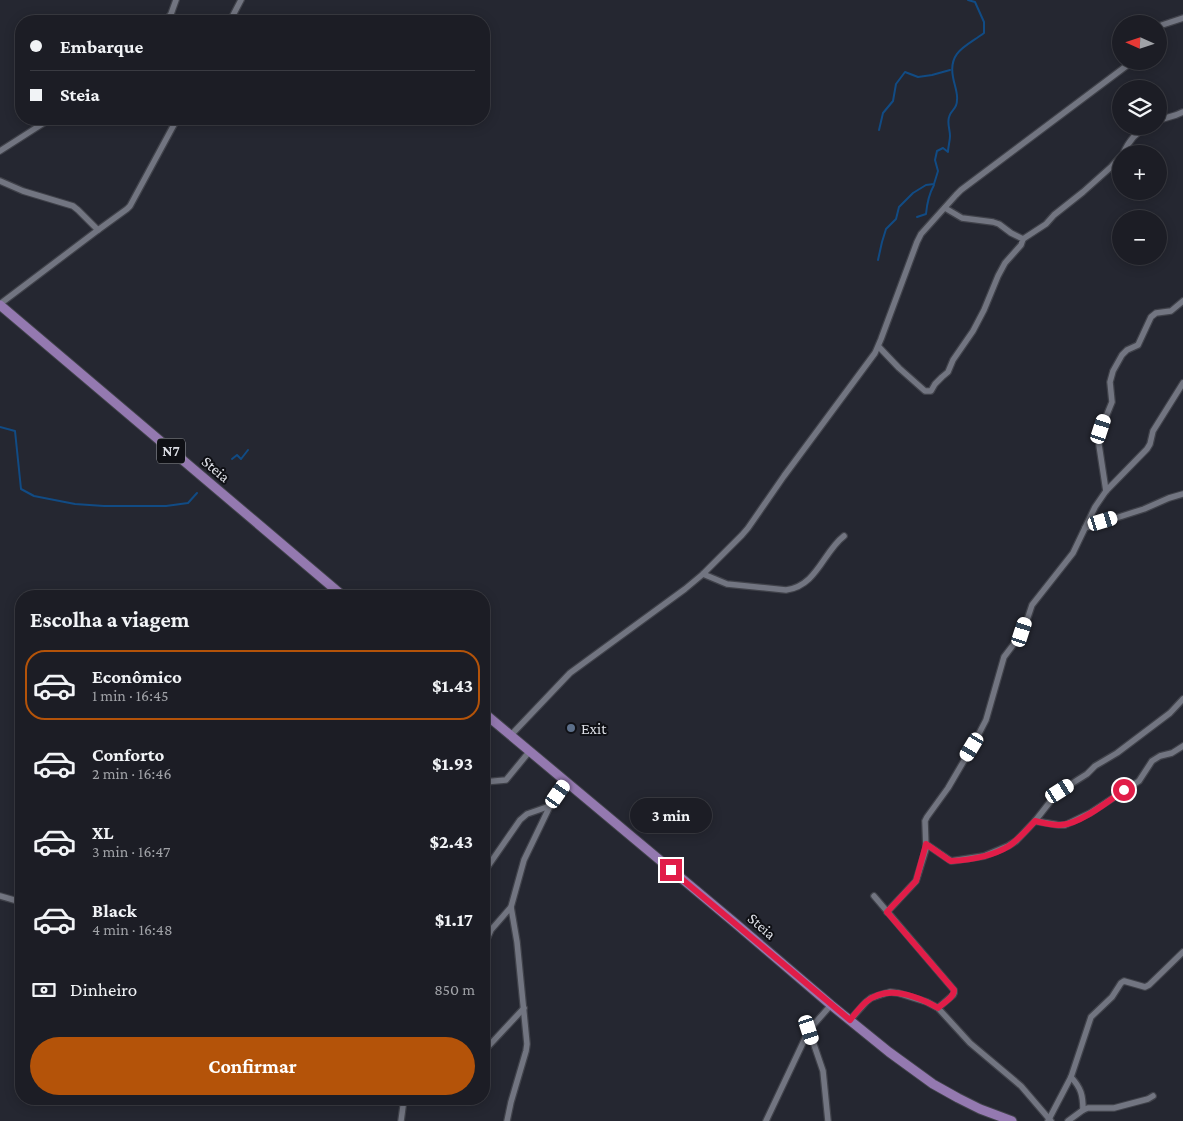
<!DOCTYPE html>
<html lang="pt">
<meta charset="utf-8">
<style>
:root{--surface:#1c1d25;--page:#25262d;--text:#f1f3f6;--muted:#a0a2a7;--line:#3a3b42;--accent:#b45309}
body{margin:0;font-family:"Crimson Pro",serif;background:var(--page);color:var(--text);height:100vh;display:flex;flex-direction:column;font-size:19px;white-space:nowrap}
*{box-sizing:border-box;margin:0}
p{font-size:16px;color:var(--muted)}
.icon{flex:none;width:28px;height:28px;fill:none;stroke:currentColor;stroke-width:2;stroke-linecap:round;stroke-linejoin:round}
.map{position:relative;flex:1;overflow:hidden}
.sheet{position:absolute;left:15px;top:590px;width:475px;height:515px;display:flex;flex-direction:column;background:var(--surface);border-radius:20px;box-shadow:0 2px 12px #0003,0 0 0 1px var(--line)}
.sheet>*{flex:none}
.top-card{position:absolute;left:15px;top:15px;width:475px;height:110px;border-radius:20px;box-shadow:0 2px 12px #0003,0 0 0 1px var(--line);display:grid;align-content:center;height:110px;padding:0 15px;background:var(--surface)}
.needle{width:32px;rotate:273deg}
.controls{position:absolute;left:1112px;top:15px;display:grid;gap:10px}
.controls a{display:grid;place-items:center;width:55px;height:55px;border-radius:50%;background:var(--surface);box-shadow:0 2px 12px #0003,0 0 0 1px var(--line);font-size:25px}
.end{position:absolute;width:22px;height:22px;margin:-11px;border:6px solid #e11d48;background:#fff;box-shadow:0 0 0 2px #fff}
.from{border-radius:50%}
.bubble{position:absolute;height:35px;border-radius:18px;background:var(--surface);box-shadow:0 2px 12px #0003,0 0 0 1px var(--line);font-size:16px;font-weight:700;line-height:35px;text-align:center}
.car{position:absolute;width:15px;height:30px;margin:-15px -8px;border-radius:6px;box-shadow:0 0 4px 1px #0007;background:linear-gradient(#fff 24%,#345 0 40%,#fff 0 76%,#345 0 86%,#fff 0)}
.top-card b{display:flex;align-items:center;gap:18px;height:48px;font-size:19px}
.top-card b+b{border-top:1px solid var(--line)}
.top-card i{width:12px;height:12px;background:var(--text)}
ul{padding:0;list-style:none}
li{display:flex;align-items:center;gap:15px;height:70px;margin:0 10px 8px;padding:0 5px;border:2px solid transparent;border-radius:20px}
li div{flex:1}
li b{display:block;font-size:19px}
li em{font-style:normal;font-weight:700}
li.current{border-color:var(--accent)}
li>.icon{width:45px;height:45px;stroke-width:1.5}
h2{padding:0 15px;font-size:22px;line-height:60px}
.pay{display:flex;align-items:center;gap:12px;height:55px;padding:0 15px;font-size:19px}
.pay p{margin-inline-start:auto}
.action{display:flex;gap:10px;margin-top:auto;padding:10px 15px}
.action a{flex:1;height:58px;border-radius:30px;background:var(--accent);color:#fff;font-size:20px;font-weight:700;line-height:58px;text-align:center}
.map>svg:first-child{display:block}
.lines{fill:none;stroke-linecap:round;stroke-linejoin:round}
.stream{stroke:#114b84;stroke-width:2}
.minor-casing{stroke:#40424a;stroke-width:8}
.primary-casing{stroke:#40424a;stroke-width:11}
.minor{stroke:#727581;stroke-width:5.5}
.primary{stroke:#9479b0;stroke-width:9}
.route{stroke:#e11d48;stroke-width:6}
.service-dot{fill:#5c6f8a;stroke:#0f1015;stroke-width:2}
.labels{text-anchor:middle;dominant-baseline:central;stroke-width:4;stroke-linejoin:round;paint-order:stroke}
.shield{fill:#0f1015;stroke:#9fa1a7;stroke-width:1}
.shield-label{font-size:15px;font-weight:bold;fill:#dddfe6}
.street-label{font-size:16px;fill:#dddfe6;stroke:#0f1015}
.poi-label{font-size:16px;fill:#dddfe6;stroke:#0f1015;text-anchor:start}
</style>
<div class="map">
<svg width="1183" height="1121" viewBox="0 0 1183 1121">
<rect width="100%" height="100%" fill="#252731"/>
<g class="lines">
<!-- stream -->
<g class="stream">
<polyline points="879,130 883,113 893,101 896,84 905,72 918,77 932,75 950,70"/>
<path d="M917 217 926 214C927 203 929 194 934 185"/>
<path d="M878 260 882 242 886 229 896 219 899 207 913 193 926 185 934 184 938 171 935 160 937 151 943 148 948 152C948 147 950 141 950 136 950 129 947 124 949 117 951 109 957 110 957 100 958 93 954 84 953 77 948 51 967 46 984 33V22L975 2 968 0"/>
<polyline points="0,427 15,431 21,489 34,496 75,504 104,506 166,506 188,503 197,493"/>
<polyline points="232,459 237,455 241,459 248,450"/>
</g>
<!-- minor casing -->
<g class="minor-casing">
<g id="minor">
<polyline points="165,21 171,14 176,0"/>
<polyline points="230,21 241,0"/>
<polyline points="1159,26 1183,18"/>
<polyline points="1159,120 1176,115 1183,112"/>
<polyline points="0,151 50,119"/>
<path d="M1123 154C1128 142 1136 132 1148 126"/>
<polyline points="0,181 23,191 73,206 78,210 98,230"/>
<polyline points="1023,239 1046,224 1054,215 1083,192 1111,167 1121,156"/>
<polyline points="0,304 98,230 127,209 130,206 177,119"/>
<polyline points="879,347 899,368 925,391 931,391 935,384 942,377 948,372 953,360 973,331 984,310 998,276 1005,263 1021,245 1023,239 1011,233 999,224 993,222 962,218 945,208"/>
<polyline points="1106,491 1099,445 1101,429 1112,402 1110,382 1113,371 1122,355 1127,350 1138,345 1151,317 1156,313 1171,311 1183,301"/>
<polyline points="1085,528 1144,509 1169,498 1183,494"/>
<path d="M703 574 727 584 786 590C817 586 823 552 844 536"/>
<polyline points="511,735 570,673 685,589 703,574 742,535 748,528 784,476 875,353 881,339 917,242 921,234 956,195 961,190 1133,61"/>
<polyline points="484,782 506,780 529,752"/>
<polyline points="1035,821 1059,825 1065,825 1090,813 1139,781 1152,761 1160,756 1172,753 1183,746"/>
<polyline points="926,844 951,861 984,856 1008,846 1016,841 1035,821 1053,798 1060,791 1087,774 1095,766 1117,753 1170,713 1183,699"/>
<polyline points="484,872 520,820 527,814 550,806"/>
<polyline points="0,896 21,902"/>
<polyline points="874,896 954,990 954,993 953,995 938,1008"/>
<polyline points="887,912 916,881 926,849 925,821 927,817 948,788 972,747 986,720 1004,657 1023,632 1032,605 1073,553 1095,507 1106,491 1147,449 1150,444 1153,431 1183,383"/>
<polyline points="484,945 491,930 511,907"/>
<polyline points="850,1020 866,1002 871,998 883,994 890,992 898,993 927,1002 938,1008 970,1043 1021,1086 1051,1121"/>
<polyline points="809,1030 823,1071 828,1121"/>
<polyline points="484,1051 524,1008"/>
<path d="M1071 1077C1081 1088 1083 1095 1083 1110"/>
<polyline points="401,1121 404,1099"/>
<polyline points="507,1121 511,1102 526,1051 527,1044 517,942 511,907 524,860 550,806 566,782"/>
<polyline points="766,1121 809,1030 831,1005"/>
<polyline points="1048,1121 1071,1077 1091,1017 1112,997 1121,983 1124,981 1145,987 1149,985 1183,952"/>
<polyline points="1068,1121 1083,1110 1088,1108 1114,1108 1148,1099 1153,1096"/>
</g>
</g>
<!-- primary casing -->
<g class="primary-casing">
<g id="primary">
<polyline points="0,305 343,596"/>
<polyline points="484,713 735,923 831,1005 889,1052 933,1084 958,1098 980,1109 1012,1121"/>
</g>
</g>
<!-- minor -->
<use href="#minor" class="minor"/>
<!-- primary -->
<use href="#primary" class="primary"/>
</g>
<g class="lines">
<!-- route -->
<path class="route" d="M671 870 850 1020C855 1014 860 1007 866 1002 887 984 917 996 938 1008 943 1003 954 998 954 990L887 912 916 881 926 844 949 860 951 861C970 860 993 856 1009 846 1019 839 1027 830 1035 821 1043 823 1051 825 1059 825 1077 826 1109 801 1124 790"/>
</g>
<!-- markers -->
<circle class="service-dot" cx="571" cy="728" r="5"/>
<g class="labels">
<!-- shield labels -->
<rect class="shield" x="157" y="438.5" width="28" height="25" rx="4"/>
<g class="shield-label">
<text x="171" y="451">N7</text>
</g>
<!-- street labels -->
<g class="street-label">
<text transform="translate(216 469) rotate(40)">Steia</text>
<text transform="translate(762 926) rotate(41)">Steia</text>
</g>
<!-- poi labels -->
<g class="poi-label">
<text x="581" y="728">Exit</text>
</g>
</g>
</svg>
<div class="controls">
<a><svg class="needle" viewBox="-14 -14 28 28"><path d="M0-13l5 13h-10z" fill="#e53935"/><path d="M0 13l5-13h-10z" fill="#a0a2a7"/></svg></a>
<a><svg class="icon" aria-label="layers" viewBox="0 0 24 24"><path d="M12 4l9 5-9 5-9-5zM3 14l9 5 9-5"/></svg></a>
<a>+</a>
<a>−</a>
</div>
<i class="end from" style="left:1124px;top:790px"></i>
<i class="end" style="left:671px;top:870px"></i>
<div class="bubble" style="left:630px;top:798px;width:82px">3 min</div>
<i class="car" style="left:1101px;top:429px;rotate:18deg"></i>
<i class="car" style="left:1103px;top:521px;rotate:73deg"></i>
<i class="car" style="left:1022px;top:632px;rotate:18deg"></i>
<i class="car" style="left:972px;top:747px;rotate:211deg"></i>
<i class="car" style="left:1060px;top:791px;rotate:58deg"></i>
<i class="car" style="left:558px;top:794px;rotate:35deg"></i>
<i class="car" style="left:809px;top:1030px;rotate:162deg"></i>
<div class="top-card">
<b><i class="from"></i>Embarque</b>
<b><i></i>Steia</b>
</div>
<section class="sheet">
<h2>Escolha a viagem</h2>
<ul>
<li class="current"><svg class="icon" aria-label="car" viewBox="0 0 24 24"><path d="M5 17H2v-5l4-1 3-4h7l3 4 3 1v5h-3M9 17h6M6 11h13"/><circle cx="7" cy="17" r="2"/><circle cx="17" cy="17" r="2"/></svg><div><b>Econômico</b><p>1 min · 16:45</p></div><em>$1.43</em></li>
<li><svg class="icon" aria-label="car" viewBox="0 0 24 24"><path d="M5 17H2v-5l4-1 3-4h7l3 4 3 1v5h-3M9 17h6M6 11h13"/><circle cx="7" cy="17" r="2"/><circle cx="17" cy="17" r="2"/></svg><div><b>Conforto</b><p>2 min · 16:46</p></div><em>$1.93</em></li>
<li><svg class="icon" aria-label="car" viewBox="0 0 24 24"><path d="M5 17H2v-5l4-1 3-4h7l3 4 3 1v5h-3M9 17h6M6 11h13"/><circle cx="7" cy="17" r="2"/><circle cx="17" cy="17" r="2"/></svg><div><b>XL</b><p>3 min · 16:47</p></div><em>$2.43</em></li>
<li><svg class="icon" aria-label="car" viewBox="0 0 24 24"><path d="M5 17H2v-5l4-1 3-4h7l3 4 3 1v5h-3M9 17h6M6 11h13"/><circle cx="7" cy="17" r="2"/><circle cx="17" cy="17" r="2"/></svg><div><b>Black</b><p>4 min · 16:48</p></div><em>$1.17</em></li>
</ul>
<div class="pay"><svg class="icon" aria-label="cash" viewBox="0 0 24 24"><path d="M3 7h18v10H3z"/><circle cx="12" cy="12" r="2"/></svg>Dinheiro<p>850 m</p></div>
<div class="action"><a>Confirmar</a></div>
</section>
</div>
